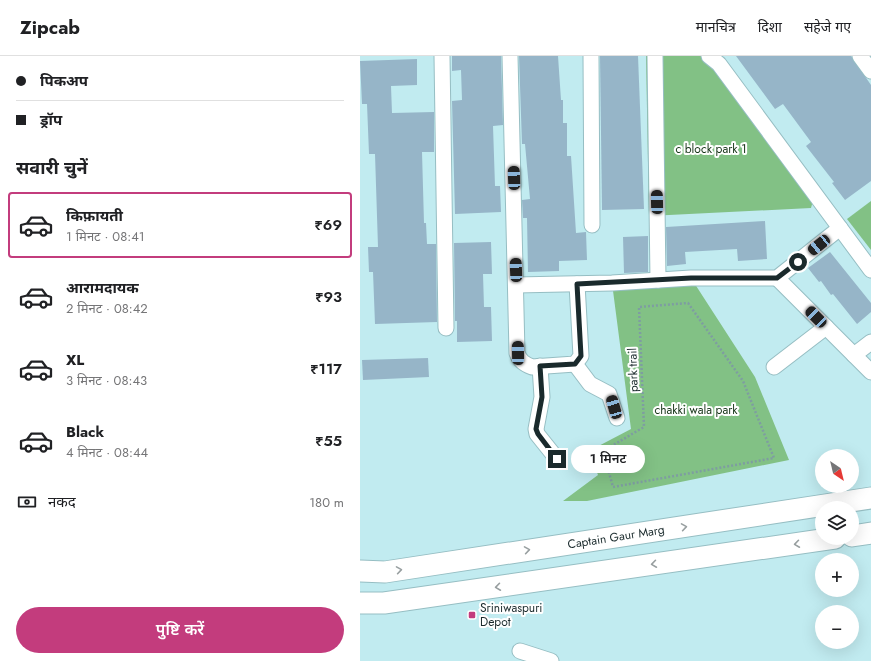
<!DOCTYPE html>
<html lang="hi">
<meta charset="utf-8">
<style>
:root{--surface:#fff;--page:#f6f6f6;--text:#202124;--muted:#757577;--line:#e0e0e0;--accent:#c33c7d}
body{margin:0;font-family:Jost,"Noto Sans Devanagari",sans-serif;background:var(--page);color:var(--text);height:100vh;display:flex;flex-direction:column;font-size:15px;white-space:nowrap}
*{box-sizing:border-box;margin:0}
p{font-size:13px;color:var(--muted)}
.icon{flex:none;width:22px;height:22px;fill:none;stroke:currentColor;stroke-width:2;stroke-linecap:round;stroke-linejoin:round}
.map{position:relative;flex:1;overflow:hidden}
.sheet{display:flex;flex-direction:column;background:var(--surface);width:360px}
.sheet>*{flex:none}
.guide{display:grid;align-content:center;height:88px;padding:0 16px;background:var(--surface)}
.needle{width:26px;rotate:145deg}
.fabs{position:absolute;left:455px;top:393px;display:grid;gap:8px}
.fabs a{display:grid;place-items:center;width:44px;height:44px;border-radius:50%;background:var(--surface);box-shadow:0 4px 16px #0002;font-size:20px}
.end{position:absolute;width:18px;height:18px;margin:-9px;border:5px solid #1a2a2c;background:#fff;box-shadow:0 0 0 2px #fff}
.from{border-radius:50%}
.bubble{position:absolute;height:28px;border-radius:14px;background:var(--surface);box-shadow:0 4px 16px #0002;font-size:13px;font-weight:600;line-height:28px;text-align:center}
.car{position:absolute;width:12px;height:24px;margin:-12px -6px;border-radius:5px;box-shadow:0 0 3px 1px #0007;background:linear-gradient(#222 24%,#8ab4d8 0 40%,#222 0 76%,#8ab4d8 0 86%,#222 0)}
.guide b{display:flex;align-items:center;gap:14px;height:38px;font-size:15px}
.guide b+b{border-top:1px solid var(--line)}
.guide i{width:10px;height:10px;background:var(--text)}
ul{padding:0;list-style:none}
li{display:flex;align-items:center;gap:12px;height:66px;margin:0 8px 6px;padding:0 8px;border:2px solid transparent;border-radius:4px}
li div{flex:1}
li b{display:block;font-size:15px}
li em{font-style:normal;font-weight:600}
li.on{border-color:var(--accent)}
li>.icon{width:36px;height:36px;stroke-width:1.5}
h2{padding:0 16px;font-size:18px;line-height:48px}
.pay{display:flex;align-items:center;gap:10px;height:44px;padding:0 16px;font-size:15px}
.pay p{margin-inline-start:auto}
.cta{display:flex;gap:8px;margin-top:auto;padding:8px 16px}
.cta a{flex:1;height:46px;border-radius:24px;background:var(--accent);color:#fff;font-size:16px;font-weight:600;line-height:46px;text-align:center}
header{display:flex;align-items:center;gap:24px;box-sizing:border-box;height:56px;padding:0 20px;background:var(--surface);border-bottom:1px solid var(--line)}
header strong{font-size:19px}
nav{display:flex;gap:22px;margin-inline-start:auto;font-size:14px}
main{display:flex;flex:1;min-height:0}
.map>svg:first-child{display:block}
.green{fill:#82c185}
.building{fill:#96b5c8}
.lines{fill:none;stroke-linecap:round;stroke-linejoin:round}
.street-casing{stroke:#96bec3;stroke-width:17}
.secondary-casing{stroke:#96bec3;stroke-width:23}
.path{stroke:#7e9da1;stroke-width:2.5;stroke-dasharray:2 2;stroke-linecap:butt}
.street{stroke:#fff;stroke-width:15}
.secondary{stroke:#fff;stroke-width:21}
.oneway{stroke:#989fa0}
.route{stroke:#1a2a2c;stroke-width:5}
.poi-dot{fill:#c33c7d;stroke:#fff;stroke-width:1.5}
.labels{text-anchor:middle;dominant-baseline:central;stroke-width:4;stroke-linejoin:round;paint-order:stroke}
.park-label{font-size:12px;fill:#143316;stroke:#fff}
.street-label{font-size:12px;fill:#1a2a2c;stroke:#fff}
.poi-label{font-size:12px;fill:#1a2a2c;stroke:#fff;text-anchor:start}
</style>
<header>
<strong>Zipcab</strong>
<nav><a>मानचित्र</a><a>दिशा</a><a>सहेजे गए</a></nav>
</header>
<main>
<section class="sheet">
<div class="guide">
<b><i class="from"></i>पिकअप</b>
<b><i></i>ड्रॉप</b>
</div>
<h2>सवारी चुनें</h2>
<ul>
<li class="on"><svg class="icon" aria-label="car" viewBox="0 0 24 24"><path d="M5 17H2v-5l4-1 3-4h7l3 4 3 1v5h-3M9 17h6M6 11h13"/><circle cx="7" cy="17" r="2"/><circle cx="17" cy="17" r="2"/></svg><div><b>किफ़ायती</b><p>1 मिनट · 08:41</p></div><em>₹69</em></li>
<li><svg class="icon" aria-label="car" viewBox="0 0 24 24"><path d="M5 17H2v-5l4-1 3-4h7l3 4 3 1v5h-3M9 17h6M6 11h13"/><circle cx="7" cy="17" r="2"/><circle cx="17" cy="17" r="2"/></svg><div><b>आरामदायक</b><p>2 मिनट · 08:42</p></div><em>₹93</em></li>
<li><svg class="icon" aria-label="car" viewBox="0 0 24 24"><path d="M5 17H2v-5l4-1 3-4h7l3 4 3 1v5h-3M9 17h6M6 11h13"/><circle cx="7" cy="17" r="2"/><circle cx="17" cy="17" r="2"/></svg><div><b>XL</b><p>3 मिनट · 08:43</p></div><em>₹117</em></li>
<li><svg class="icon" aria-label="car" viewBox="0 0 24 24"><path d="M5 17H2v-5l4-1 3-4h7l3 4 3 1v5h-3M9 17h6M6 11h13"/><circle cx="7" cy="17" r="2"/><circle cx="17" cy="17" r="2"/></svg><div><b>Black</b><p>4 मिनट · 08:44</p></div><em>₹55</em></li>
</ul>
<div class="pay"><svg class="icon" aria-label="cash" viewBox="0 0 24 24"><path d="M3 7h18v10H3z"/><circle cx="12" cy="12" r="2"/></svg>नकद<p>180 m</p></div>
<div class="cta"><a>पुष्टि करें</a></div>
</section>
<div class="map">
<svg width="511" height="605" viewBox="0 0 511 605">
<rect width="100%" height="100%" fill="#c1ebf0"/>
<!-- green -->
<g class="green">
<polygon points="286,0 357,0 456,134 451,152 289,160"/>
<polygon points="511,145 511,194 487,163"/>
<polygon points="331,222 395,321 429,404 227,445 203,445 238,419 229,395 271,373 252,227"/>
</g>
<!-- building -->
<g class="building">
<polygon points="92,0 141,0 143,69 133,70 135,130 140,130 141,156 95,158 92,45 102,44 101,14 92,15"/>
<polygon points="159,0 198,0 201,44 203,44 203,67 207,67 207,100 211,100 216,177 226,176 227,204 199,205 199,215 168,216 167,162 163,162 162,144 170,143 165,88 162,88"/>
<polygon points="240,0 278,0 284,153 242,154"/>
<polygon points="376,0 491,0 511,29 511,125 485,144 472,127 474,126 446,90 451,86 423,48 415,53"/>
<polygon points="57,3 57,29 31,30 32,57 74,56 74,96 62,96 64,167 66,167 67,188 76,188 77,266 15,268 13,216 9,216 8,191 18,191 15,98 9,98 7,48 2,48 0,5"/>
<polygon points="405,165 407,203 378,205 377,193 325,196 326,208 307,210 306,171"/>
<polygon points="288,180 288,216 264,217 263,181"/>
<polygon points="131,186 132,218 123,218 124,251 131,251 132,285 97,286 97,265 95,265 94,187"/>
<polygon points="470,196 511,247 511,256 497,268 473,238 471,239 461,225 459,226 448,212"/>
<polygon points="68,302 69,321 3,324 2,304"/>
</g>
<g class="lines">
<!-- street casing -->
<g class="street-casing">
<g id="street">
<polyline points="82,0 86,272"/>
<path d="M150 0 157 297C160 305 164 308 172 311L215 308 221 300 217 228"/>
<polyline points="231,0 232,169"/>
<polyline points="295,0 298,224"/>
<polyline points="349,0 359,8 511,214"/>
<polyline points="500,0 511,15"/>
<polyline points="417,222 511,316"/>
<polyline points="156,229 252,227 331,222 417,222 480,172"/>
<polyline points="494,299 511,286"/>
<polyline points="215,308 230,328 249,338 257,362"/>
<polyline points="180,310 182,341 176,373 177,378 197,403"/>
<polyline points="414,311 466,271"/>
<polyline points="160,595 191,605"/>
</g>
</g>
<!-- secondary casing -->
<g class="secondary-casing">
<g id="secondary">
<polyline points="492,480 511,477"/>
<polyline points="0,515 25,516 511,442"/>
<polyline points="0,547 24,547 475,482"/>
</g>
</g>
<!-- path -->
<polygon class="path" points="328,247 383,325 414,402 253,431 243,395 284,371 279,251"/>
<!-- street -->
<use href="#street" class="street"/>
<!-- secondary -->
<use href="#secondary" class="secondary"/>
</g>
<!-- one-way arrows -->
<defs><path id="oneway-chevron" d="M-2-3.5L2.5 0L-2 3.5" fill="none" stroke-width="1.6" stroke-linecap="round" stroke-linejoin="round"/></defs>
<g class="oneway">
<use href="#oneway-chevron" transform="translate(324 471) rotate(-9)"/>
<use href="#oneway-chevron" transform="translate(437 488) rotate(172)"/>
<use href="#oneway-chevron" transform="translate(167 494) rotate(-9)"/>
<use href="#oneway-chevron" transform="translate(294 508) rotate(172)"/>
<use href="#oneway-chevron" transform="translate(39 514) rotate(-9)"/>
<use href="#oneway-chevron" transform="translate(138 531) rotate(172)"/>
</g>
<g class="lines">
<!-- route -->
<polyline class="route" points="197,403 178,378 176,373 182,341 180,310 215,308 221,300 217,228 331,222 417,222 438,206"/>
</g>
<!-- markers -->
<rect class="poi-dot" x="108" y="555" width="8" height="8" rx="2"/>
<g class="labels">
<!-- park labels -->
<g class="park-label">
<text x="351" y="93">c block park 1</text>
<text x="336" y="354">chakki wala park</text>
</g>
<!-- street labels -->
<g class="street-label">
<text transform="translate(273 314) rotate(-92)">park trail</text>
<text transform="translate(256 481) rotate(-9)">Captain Gaur Marg</text>
</g>
<!-- poi labels -->
<g class="poi-label">
<text x="120" y="552">Sriniwaspuri<tspan x="120" dy="14">Depot</tspan></text>
</g>
</g>
</svg>
<div class="fabs">
<a><svg class="needle" viewBox="-14 -14 28 28"><path d="M0-13l5 13h-10z" fill="#e53935"/><path d="M0 13l5-13h-10z" fill="#757577"/></svg></a>
<a><svg class="icon" aria-label="layers" viewBox="0 0 24 24"><path d="M12 4l9 5-9 5-9-5zM3 14l9 5 9-5"/></svg></a>
<a>+</a>
<a>−</a>
</div>
<i class="end from" style="left:438px;top:206px"></i>
<i class="end" style="left:197px;top:403px"></i>
<div class="bubble" style="left:211px;top:389px;width:74px">1 मिनट</div>
<i class="car" style="left:154px;top:122px;rotate:358deg"></i>
<i class="car" style="left:297px;top:146px;rotate:359deg"></i>
<i class="car" style="left:459px;top:189px;rotate:231deg"></i>
<i class="car" style="left:156px;top:214px;rotate:358deg"></i>
<i class="car" style="left:456px;top:261px;rotate:315deg"></i>
<i class="car" style="left:158px;top:297px;rotate:359deg"></i>
<i class="car" style="left:254px;top:351px;rotate:344deg"></i>
</div>
</main>
